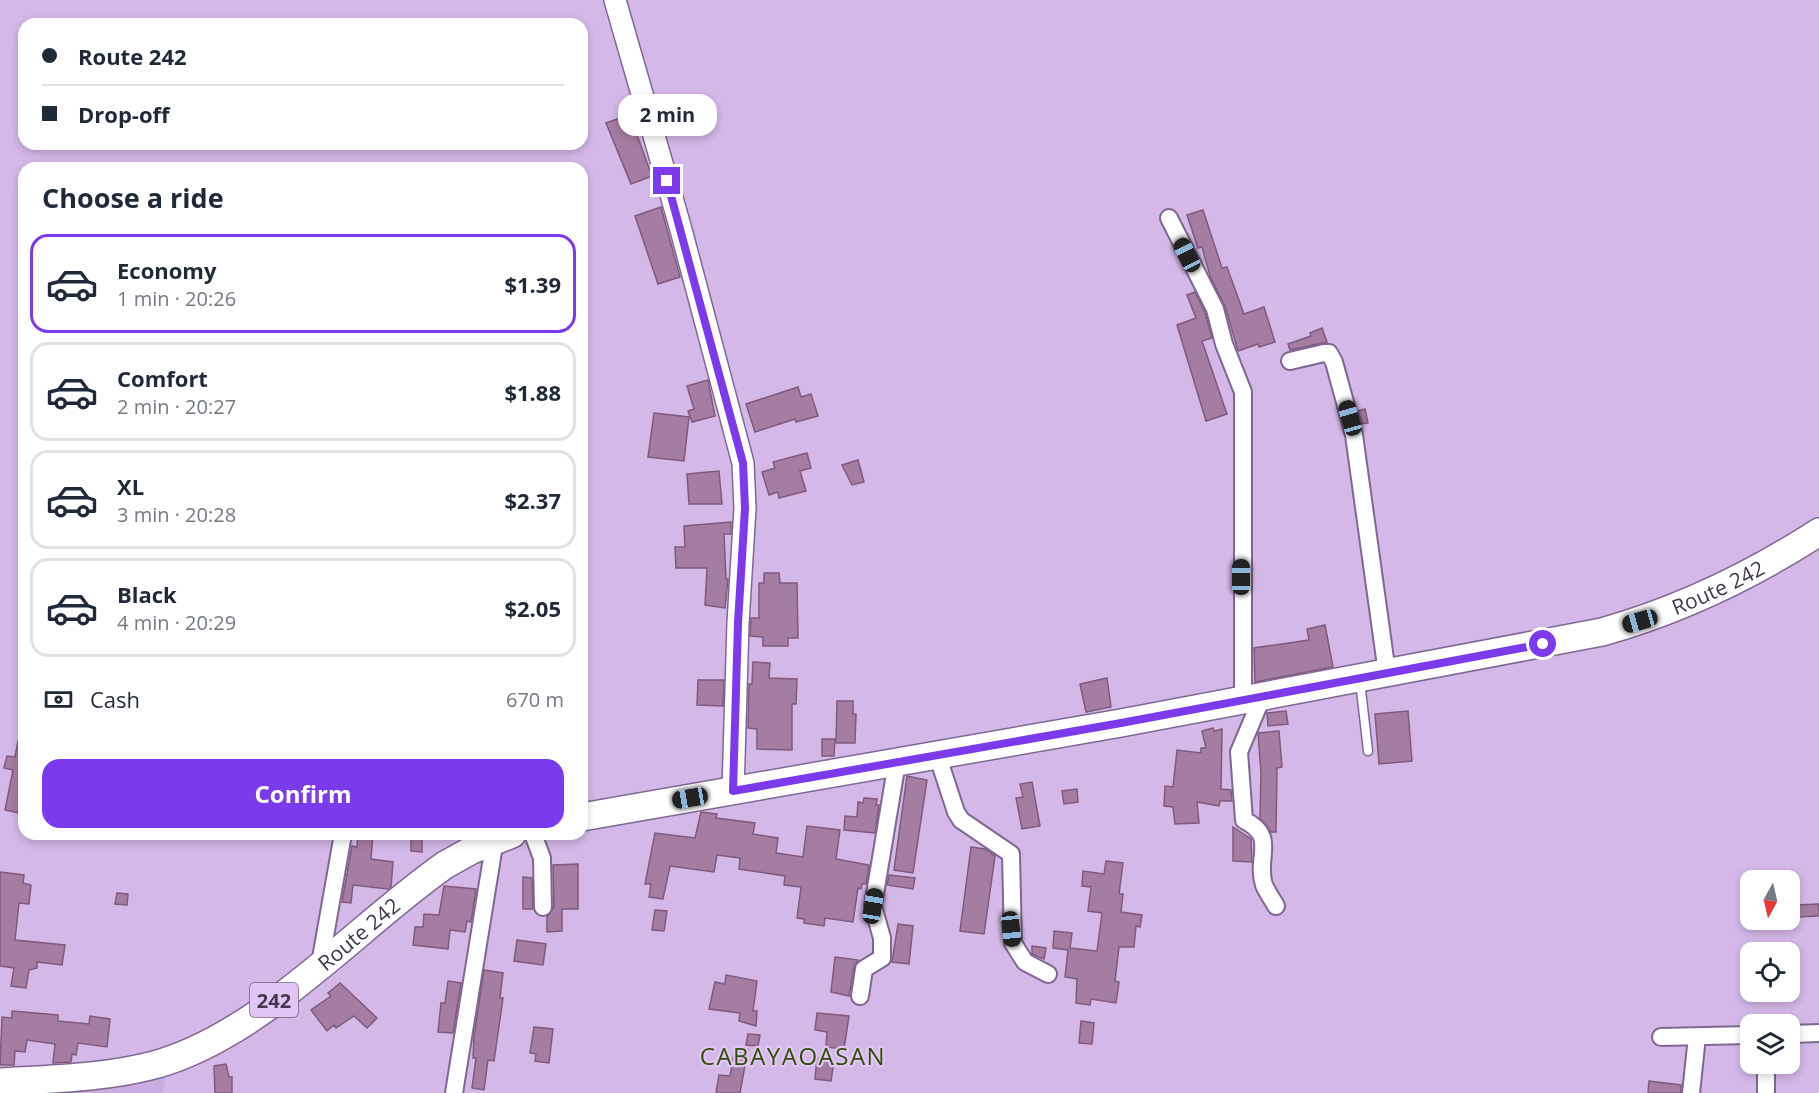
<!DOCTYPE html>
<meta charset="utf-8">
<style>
:root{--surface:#fff;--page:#f2f2f3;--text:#1f2937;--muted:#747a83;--line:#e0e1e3;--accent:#7c3aed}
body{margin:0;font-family:"Open Sans",sans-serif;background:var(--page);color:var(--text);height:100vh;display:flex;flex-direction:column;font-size:22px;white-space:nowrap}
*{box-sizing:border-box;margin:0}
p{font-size:20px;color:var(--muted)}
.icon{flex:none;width:33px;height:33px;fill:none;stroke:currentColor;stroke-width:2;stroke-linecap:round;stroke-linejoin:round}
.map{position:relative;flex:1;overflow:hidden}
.side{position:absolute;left:18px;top:162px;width:570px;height:678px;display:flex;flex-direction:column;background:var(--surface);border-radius:18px;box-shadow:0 3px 9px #0003}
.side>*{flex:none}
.hud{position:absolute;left:18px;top:18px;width:570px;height:132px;border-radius:18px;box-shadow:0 3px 9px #0003;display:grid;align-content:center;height:132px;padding:0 24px;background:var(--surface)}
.needle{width:39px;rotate:188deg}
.buttons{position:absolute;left:1740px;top:870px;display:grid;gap:12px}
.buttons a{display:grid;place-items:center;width:60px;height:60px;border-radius:12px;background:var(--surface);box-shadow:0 3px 9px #0003;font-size:30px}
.end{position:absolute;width:27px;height:27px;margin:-14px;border:8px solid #7c3aed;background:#fff;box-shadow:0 0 0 3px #fff}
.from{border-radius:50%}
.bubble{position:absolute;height:42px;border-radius:18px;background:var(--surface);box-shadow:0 3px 9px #0003;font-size:20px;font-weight:700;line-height:42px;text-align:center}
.car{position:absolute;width:18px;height:36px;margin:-18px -9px;border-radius:8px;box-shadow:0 0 4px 2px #0007;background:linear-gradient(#222 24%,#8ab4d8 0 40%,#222 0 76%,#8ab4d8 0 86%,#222 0)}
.hud b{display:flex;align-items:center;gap:21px;height:57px;font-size:22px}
.hud b+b{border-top:2px solid var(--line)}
.hud i{width:15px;height:15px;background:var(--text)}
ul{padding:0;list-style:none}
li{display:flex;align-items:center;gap:18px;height:99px;margin:0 12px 9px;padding:0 12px;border:3px solid var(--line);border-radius:18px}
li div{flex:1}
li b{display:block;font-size:22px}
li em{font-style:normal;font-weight:700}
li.current{border-color:var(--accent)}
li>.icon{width:54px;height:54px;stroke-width:1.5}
h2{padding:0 24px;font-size:27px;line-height:72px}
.pay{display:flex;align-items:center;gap:15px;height:66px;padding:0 24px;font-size:22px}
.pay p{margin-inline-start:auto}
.action{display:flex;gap:12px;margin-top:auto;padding:12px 24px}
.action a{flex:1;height:69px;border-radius:18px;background:var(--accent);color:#fff;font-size:24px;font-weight:700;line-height:69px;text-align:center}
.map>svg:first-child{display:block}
.built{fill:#caace2}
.building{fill:#a67da2;stroke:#80597c;stroke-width:1.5}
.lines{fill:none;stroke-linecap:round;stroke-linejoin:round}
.service-casing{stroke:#806793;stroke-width:11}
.minor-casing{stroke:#806793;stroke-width:20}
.tertiary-casing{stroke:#806793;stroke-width:24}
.primary-casing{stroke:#806793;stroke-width:30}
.service{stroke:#fff;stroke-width:8}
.minor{stroke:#fff;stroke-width:16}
.tertiary{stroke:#fff;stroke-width:21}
.primary{stroke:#fff;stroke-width:27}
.route{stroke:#7c3aed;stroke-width:8}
.labels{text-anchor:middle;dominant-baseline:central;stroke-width:4.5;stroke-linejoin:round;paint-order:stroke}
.shield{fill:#e0c5f6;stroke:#71627e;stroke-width:1.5}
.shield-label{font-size:20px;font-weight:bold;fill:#42374b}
.street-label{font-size:21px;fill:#42374b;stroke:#e0c5f6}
.quarter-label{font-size:24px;letter-spacing:1.5px;fill:#334f06;stroke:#e0c5f6}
</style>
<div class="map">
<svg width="1819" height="1093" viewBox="0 0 1819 1093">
<rect width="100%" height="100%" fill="#d3b8e8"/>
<!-- built -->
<polygon class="built" points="166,1078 163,1093 1,1093"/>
<!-- building -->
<g class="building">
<polygon points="632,114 634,121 636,120 640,134 637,135 652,176 631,184 606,123"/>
<polygon points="661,207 680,277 658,284 635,216"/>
<polygon points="1203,210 1222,268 1227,267 1244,314 1264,307 1275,342 1259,347 1258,344 1238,351 1225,306 1210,276 1202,247 1198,248 1187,215"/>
<polygon points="1195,292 1205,313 1212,338 1202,341 1227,414 1206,421 1177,325 1196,318 1187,295"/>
<polygon points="1322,328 1327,342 1290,350 1288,344 1311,336 1310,333"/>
<polygon points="708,380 715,416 692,422 688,411 694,409 687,386"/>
<polygon points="798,387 801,397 811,394 818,416 796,422 795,419 755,432 746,404"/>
<polygon points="1365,409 1368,423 1362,424 1358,411"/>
<polygon points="654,413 689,417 684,461 648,457"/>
<polygon points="807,453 811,468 800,471 806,491 779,498 778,492 769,495 762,472 775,468 773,462"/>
<polygon points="858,460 864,482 852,485 842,465"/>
<polygon points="719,471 722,504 689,504 687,474"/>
<polygon points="731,522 731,534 724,534 726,579 728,579 725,608 705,605 707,568 676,568 675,547 685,547 684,526"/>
<polygon points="764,573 779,573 780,583 797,583 798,638 788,638 788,646 763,646 763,637 750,636 751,618 759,618 759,583 764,583"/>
<polygon points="1325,625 1333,667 1255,682 1254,648 1309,640 1307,629"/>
<polygon points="753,662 770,663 769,678 797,679 796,704 792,704 792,750 757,749 757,729 748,728 749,684 752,684"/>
<polygon points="1107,678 1111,707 1086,712 1080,684"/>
<polygon points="698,680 724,680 723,706 697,705"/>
<polygon points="837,701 853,701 853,714 856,714 855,743 836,743"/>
<polygon points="1286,711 1288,724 1268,726 1267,713"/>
<polygon points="1408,711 1412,761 1379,764 1375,714"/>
<polygon points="1213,728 1214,731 1222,729 1221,789 1231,790 1232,801 1220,801 1219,806 1197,802 1199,823 1175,824 1173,807 1164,806 1165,786 1173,787 1177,750 1201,753 1201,748 1206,748 1202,731"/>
<polygon points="1279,731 1282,767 1277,768 1276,832 1271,832 1260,818 1261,773 1258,733"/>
<polygon points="822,739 835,739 834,756 822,756"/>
<polygon points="18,741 24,742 24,814 5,810 13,770 4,768 7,756 15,757"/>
<polygon points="907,776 927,780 913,873 894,870"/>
<polygon points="1032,782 1040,826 1022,829 1016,798 1023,797 1020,784"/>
<polygon points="1077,789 1078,802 1064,804 1062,791"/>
<polygon points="864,798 877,799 876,805 879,805 875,833 844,830 845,816 857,817 858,802 863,803"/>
<polygon points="701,812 717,814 716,818 755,823 753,834 778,838 776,853 803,857 807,826 840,830 836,859 869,865 866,884 862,884 861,889 858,888 853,922 825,918 824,926 804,923 804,919 797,918 801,887 784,885 785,876 739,869 740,858 717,855 714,872 670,866 663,899 649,897 651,884 645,884 655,833 695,838"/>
<polygon points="1233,827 1251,839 1252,862 1233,861"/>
<polygon points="358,834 373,834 371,859 393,862 391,887 388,889 353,885 351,903 342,902 352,846 357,847"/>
<polygon points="411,834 422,834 422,852 411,851"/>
<polygon points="971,847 985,849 995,856 984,934 960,931"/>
<polygon points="1106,861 1123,863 1119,894 1123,894 1121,912 1142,915 1140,927 1136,926 1134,947 1119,947 1115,981 1119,982 1116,1003 1091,999 1090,1005 1076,1003 1077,979 1065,977 1068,950 1053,948 1054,931 1072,933 1070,948 1097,951 1102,913 1088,911 1091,887 1082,886 1083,871 1104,874"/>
<polygon points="578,864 578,909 562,909 562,931 547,932 547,917 554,907 553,865"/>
<polygon points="0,872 24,875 23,883 31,885 29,904 19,903 15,940 65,945 62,965 37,962 37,968 29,970 26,988 11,986 14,968 0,966"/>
<polygon points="889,875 915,878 913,889 887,885"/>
<polygon points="523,877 532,878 533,909 523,909"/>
<polygon points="444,886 476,889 471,922 467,921 465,932 450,930 448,949 413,945 415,927 423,927 424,914 439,915"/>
<polygon points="117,893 128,894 127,905 115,904"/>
<polygon points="1819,904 1819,916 1797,917 1796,905"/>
<polygon points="655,910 667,911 664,931 652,930"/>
<polygon points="898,924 913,926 909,964 892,962"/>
<polygon points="517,940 546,944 543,965 514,961"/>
<polygon points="1032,946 1046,948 1044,959 1032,954"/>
<polygon points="835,957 858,960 854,967 849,996 831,992"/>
<polygon points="484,970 503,973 500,998 503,998 494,1061 488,1060 484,1090 472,1088 476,1058 473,1058 474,1036"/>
<polygon points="726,975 757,981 753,1011 757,1011 756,1026 739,1021 740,1013 709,1009 715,982 725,984"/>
<polygon points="448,981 461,983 453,1033 438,1032 441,1003 445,1003"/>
<polygon points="340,983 377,1018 367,1028 354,1016 336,1028 334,1025 327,1031 311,1010 331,996 328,993"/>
<polygon points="12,1011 58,1015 58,1021 89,1024 90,1016 110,1019 107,1047 78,1043 76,1055 72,1054 71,1062 53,1063 55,1044 27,1040 25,1052 15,1051 14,1065 0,1065 2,1017 12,1018"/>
<polygon points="817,1013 849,1016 844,1049 826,1047 827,1032 815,1030"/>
<polygon points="1081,1021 1094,1023 1092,1044 1079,1043"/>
<polygon points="534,1027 553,1029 549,1063 535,1061 536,1054 530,1053"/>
<polygon points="748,1034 760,1035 758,1046 746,1045"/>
<polygon points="735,1047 748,1049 740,1093 716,1093 719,1075 730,1076"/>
<polygon points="817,1058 834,1061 831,1081 815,1079"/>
<polygon points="226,1064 229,1077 232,1077 232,1093 215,1093 214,1066"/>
<polygon points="1649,1081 1681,1085 1681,1093 1648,1093"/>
</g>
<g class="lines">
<!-- service casing -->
<g class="service-casing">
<polyline id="service" points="1360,681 1368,751"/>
</g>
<!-- minor casing -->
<g class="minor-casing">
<g id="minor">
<polyline points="1169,218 1215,309 1224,344 1243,392 1243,699"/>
<polyline points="1290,361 1324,353 1329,353 1334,362 1354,435 1387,673"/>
<path d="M1263 695 1239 752 1244 820C1278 837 1255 857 1264 885 1267 892 1272 899 1276 906"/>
<polyline points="937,754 956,812 961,820 1011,854 1013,943 1025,962 1048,974"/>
<polyline points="533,834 542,858 543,907"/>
<polyline points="320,964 343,834"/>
<polyline points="860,996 864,969 882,958 882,938 873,906 897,762"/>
<polyline points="1790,1034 1819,1033"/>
<polyline points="1661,1037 1750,1035"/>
<polyline points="1766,1064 1766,1093"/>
<polyline points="454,1093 495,839"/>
<polyline points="1691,1093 1697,1037"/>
</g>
</g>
<!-- tertiary casing -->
<g class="tertiary-casing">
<polyline id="tertiary" points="615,0 680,226 743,463 745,508 738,623 733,791"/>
</g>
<!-- primary casing -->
<g class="primary-casing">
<g id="primary">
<path id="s1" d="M582 817 1121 723 1602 632C1680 610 1751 576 1819 532"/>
<path id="s2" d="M0 1082C51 1079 105 1078 154 1065 261 1036 355 928 445 865L472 850 512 834"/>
</g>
</g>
<!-- service -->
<use href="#service" class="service"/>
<!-- minor -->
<use href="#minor" class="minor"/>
<!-- tertiary -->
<use href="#tertiary" class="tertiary"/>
<!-- primary -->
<use href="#primary" class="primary"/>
</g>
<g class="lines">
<!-- route -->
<polyline class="route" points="667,181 743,463 745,508 738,623 733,791 1121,723 1543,644"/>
</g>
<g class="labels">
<!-- shield labels -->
<rect class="shield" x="250" y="983" width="48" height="34" rx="4.5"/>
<g class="shield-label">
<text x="274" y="1000">242</text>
</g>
<!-- street labels -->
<g class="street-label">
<text stroke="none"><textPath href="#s1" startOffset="1161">Route 242</textPath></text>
<text stroke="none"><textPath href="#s2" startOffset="400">Route 242</textPath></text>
</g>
<!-- quarter labels -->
<g class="quarter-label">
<text x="793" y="1055">CABAYAOASAN</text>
</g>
</g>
</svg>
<div class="buttons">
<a><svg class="needle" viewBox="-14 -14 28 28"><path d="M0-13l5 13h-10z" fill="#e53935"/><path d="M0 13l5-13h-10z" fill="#747a83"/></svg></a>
<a><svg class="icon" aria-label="locate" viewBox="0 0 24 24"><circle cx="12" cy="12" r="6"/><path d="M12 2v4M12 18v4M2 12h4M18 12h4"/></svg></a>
<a><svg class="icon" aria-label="layers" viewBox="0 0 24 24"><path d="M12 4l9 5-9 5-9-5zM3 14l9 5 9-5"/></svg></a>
</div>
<i class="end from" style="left:1543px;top:644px"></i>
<i class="end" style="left:667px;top:181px"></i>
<div class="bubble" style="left:618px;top:94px;width:99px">2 min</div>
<i class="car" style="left:1187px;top:255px;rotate:333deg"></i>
<i class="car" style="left:1350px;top:418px;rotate:344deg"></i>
<i class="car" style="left:1241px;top:577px;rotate:0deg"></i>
<i class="car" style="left:1640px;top:621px;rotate:254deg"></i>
<i class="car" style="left:690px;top:798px;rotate:260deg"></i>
<i class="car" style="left:873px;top:906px;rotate:9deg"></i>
<i class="car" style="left:1011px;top:929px;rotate:174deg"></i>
<div class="hud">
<b><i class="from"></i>Route 242</b>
<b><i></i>Drop-off</b>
</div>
<section class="side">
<h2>Choose a ride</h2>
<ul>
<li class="current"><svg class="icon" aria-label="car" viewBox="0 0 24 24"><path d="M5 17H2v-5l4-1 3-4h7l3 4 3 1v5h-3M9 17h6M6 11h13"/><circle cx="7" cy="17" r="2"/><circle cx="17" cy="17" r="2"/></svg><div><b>Economy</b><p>1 min · 20:26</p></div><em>$1.39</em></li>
<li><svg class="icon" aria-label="car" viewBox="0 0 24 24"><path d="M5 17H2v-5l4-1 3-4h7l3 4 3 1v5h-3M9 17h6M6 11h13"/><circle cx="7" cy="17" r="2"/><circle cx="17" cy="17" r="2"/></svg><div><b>Comfort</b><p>2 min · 20:27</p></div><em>$1.88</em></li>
<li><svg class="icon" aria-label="car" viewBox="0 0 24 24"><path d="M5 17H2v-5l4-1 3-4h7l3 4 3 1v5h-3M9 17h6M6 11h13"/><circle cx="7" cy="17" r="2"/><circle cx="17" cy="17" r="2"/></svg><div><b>XL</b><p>3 min · 20:28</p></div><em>$2.37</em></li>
<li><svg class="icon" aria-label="car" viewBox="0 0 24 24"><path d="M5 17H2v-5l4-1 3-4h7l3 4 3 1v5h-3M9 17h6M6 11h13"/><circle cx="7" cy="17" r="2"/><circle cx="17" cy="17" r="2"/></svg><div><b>Black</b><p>4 min · 20:29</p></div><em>$2.05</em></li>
</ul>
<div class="pay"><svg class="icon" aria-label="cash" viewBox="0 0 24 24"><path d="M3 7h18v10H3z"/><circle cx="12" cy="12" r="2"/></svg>Cash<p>670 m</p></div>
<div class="action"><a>Confirm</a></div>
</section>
</div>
